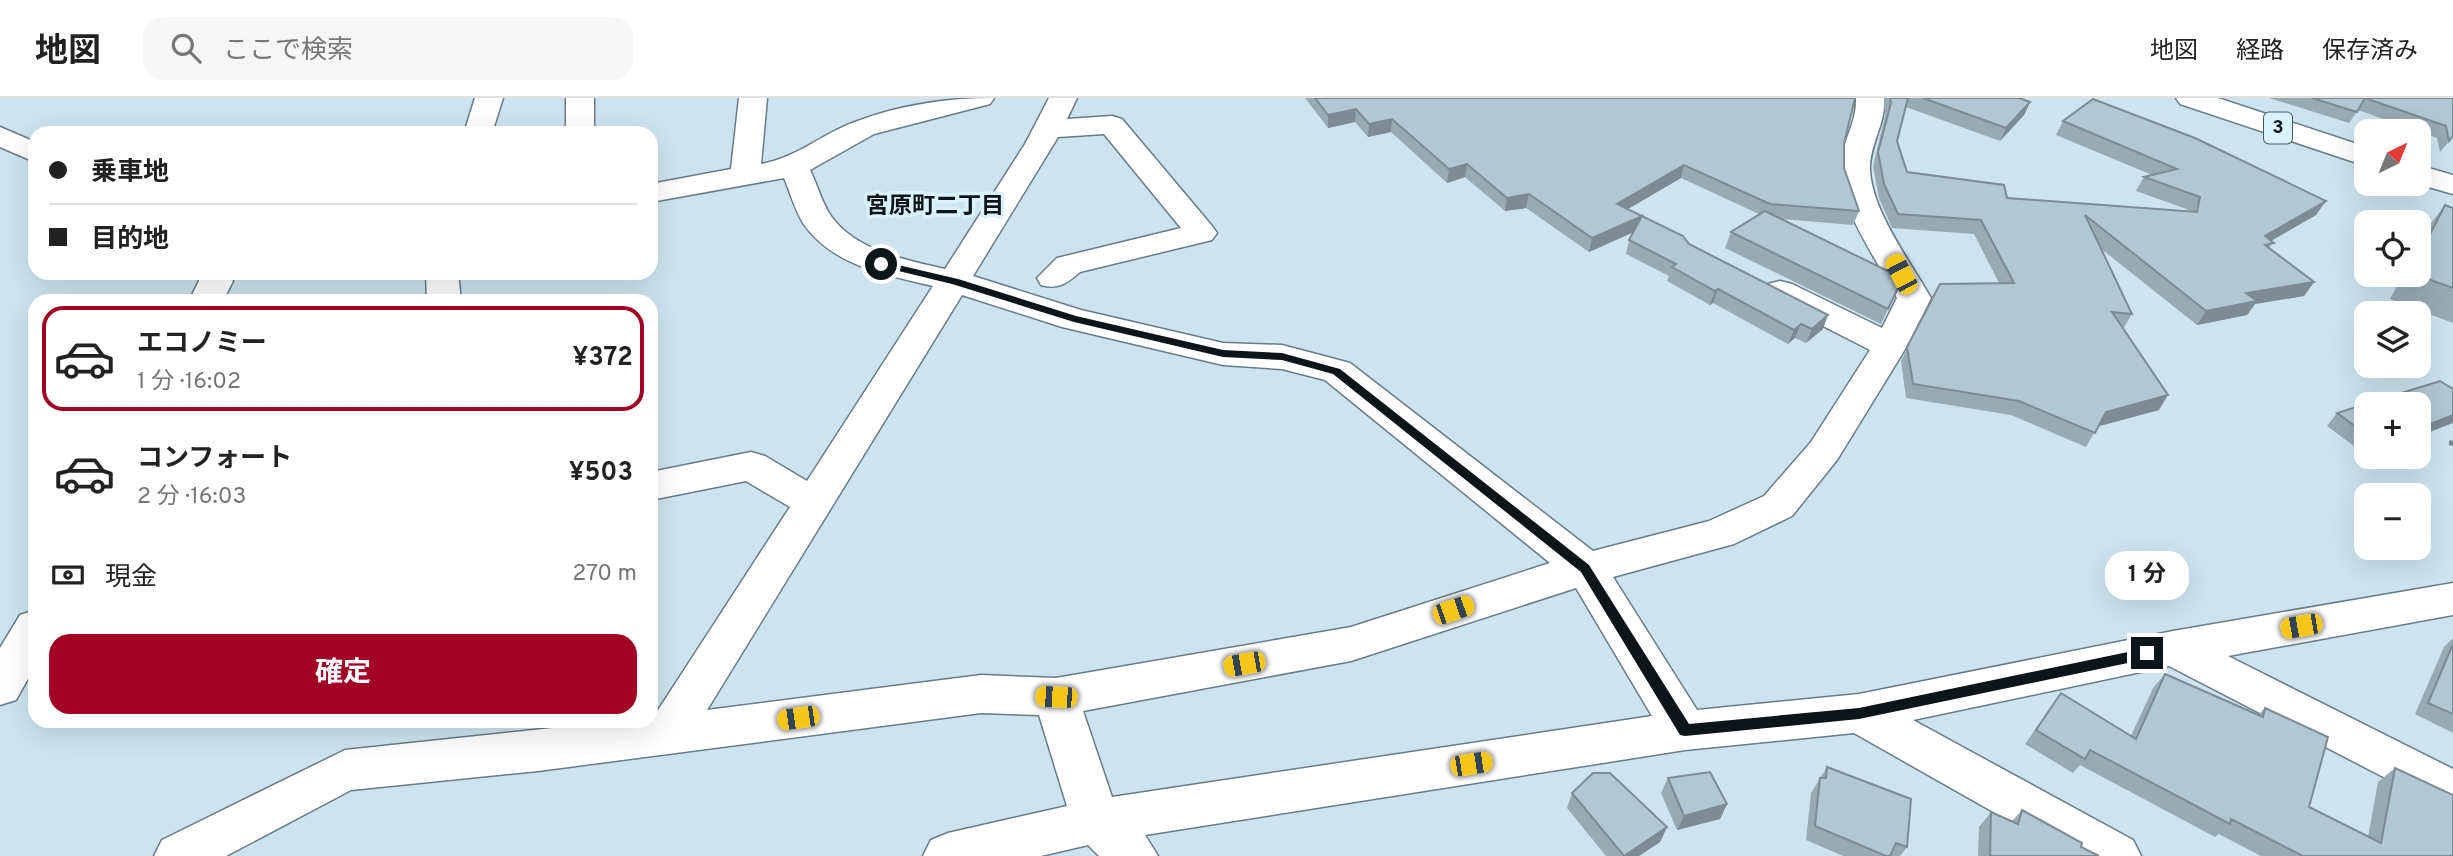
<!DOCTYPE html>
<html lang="ja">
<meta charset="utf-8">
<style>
:root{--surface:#fff;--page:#f6f6f6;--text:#222;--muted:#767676;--line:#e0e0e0;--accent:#a20324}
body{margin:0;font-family:Overpass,"Noto Sans JP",sans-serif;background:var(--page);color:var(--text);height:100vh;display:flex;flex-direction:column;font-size:26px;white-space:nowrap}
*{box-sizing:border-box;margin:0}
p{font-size:23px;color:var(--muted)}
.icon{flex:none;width:38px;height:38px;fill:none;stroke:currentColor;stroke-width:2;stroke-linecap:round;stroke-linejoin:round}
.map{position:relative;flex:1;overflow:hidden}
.details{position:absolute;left:28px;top:196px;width:630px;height:434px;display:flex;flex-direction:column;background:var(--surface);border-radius:21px;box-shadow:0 7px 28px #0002}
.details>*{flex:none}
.banner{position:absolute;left:28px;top:28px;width:630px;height:154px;border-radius:21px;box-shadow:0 7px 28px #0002;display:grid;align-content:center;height:154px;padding:0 21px;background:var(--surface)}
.needle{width:46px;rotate:43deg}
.fabs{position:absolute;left:2354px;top:21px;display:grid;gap:14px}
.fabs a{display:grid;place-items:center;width:77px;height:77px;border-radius:14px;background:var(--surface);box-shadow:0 7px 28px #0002;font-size:35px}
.end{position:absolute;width:32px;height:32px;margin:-16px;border:9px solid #0d1519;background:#fff;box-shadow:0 0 0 4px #fff}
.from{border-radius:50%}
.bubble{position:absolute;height:49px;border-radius:21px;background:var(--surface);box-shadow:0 7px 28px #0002;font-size:23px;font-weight:700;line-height:49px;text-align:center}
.car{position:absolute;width:21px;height:42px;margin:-21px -10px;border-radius:9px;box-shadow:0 0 5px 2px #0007;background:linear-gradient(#f5c518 24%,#345 0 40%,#f5c518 0 76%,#345 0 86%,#f5c518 0)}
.banner b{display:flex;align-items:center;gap:24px;height:66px;font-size:26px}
.banner b+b{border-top:2px solid var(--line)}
.banner i{width:18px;height:18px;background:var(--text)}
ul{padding:12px 0 0;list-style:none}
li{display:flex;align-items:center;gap:21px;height:105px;margin:0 14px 10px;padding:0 7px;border:4px solid transparent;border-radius:21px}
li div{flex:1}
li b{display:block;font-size:26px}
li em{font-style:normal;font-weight:700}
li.selected{border-color:var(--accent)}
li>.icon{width:63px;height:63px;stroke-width:1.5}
.pay{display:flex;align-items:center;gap:18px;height:77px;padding:0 21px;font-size:26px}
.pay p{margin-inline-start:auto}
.cta{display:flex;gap:14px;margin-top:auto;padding:14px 21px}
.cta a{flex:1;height:80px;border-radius:21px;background:var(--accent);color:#fff;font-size:28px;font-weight:700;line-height:80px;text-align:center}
header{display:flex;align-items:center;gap:42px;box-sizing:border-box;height:98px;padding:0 35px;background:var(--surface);border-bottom:2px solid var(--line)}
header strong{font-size:33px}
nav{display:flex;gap:38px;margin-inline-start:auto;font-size:24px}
.search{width:490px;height:63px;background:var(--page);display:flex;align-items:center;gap:18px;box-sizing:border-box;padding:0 24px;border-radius:21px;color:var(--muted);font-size:26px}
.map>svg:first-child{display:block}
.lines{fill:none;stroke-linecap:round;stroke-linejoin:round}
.minor-casing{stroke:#687c87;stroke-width:3}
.major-casing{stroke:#687c87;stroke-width:3}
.path{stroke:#76868f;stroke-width:5;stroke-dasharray:8 3.5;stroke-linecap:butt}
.minor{fill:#fff;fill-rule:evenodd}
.major{fill:#fff;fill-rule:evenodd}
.wall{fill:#98abb5}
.shaded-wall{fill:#7c8b94}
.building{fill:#b1c7d3;stroke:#7c8b94;stroke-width:2}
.route{fill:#0d1519}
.labels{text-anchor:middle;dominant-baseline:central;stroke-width:7;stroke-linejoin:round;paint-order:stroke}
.shield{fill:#daf1fe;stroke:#4a575e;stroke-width:2}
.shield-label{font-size:19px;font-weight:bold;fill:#0d1519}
.neighbourhood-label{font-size:23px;font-weight:bold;fill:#0d1519;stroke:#daf1fe}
</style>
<header>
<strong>地図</strong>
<div class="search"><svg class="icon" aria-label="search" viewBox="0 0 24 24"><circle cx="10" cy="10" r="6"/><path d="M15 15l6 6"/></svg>ここで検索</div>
<nav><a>地図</a><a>経路</a><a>保存済み</a></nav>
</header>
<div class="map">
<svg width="2453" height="758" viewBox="0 0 2453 758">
<rect width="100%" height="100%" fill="#cde4f0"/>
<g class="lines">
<!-- minor casing -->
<g class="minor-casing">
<g id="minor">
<polygon points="475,0 503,0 492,35 464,35"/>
<rect x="566" y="0" width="28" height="35"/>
<path d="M739 0H767L761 66C799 59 821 36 855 24 899 7 947 0 994 0L990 6 874 36 810 72C817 86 822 105 831 118 856 153 906 162 945 171L1025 46 1049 0H1077L1067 21 1112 18 1122 21 1212 128 1217 135 1212 142 1080 174C1067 185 1059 192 1041 187L1037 180 1057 160 1181 130 1104 36 1058 39 973 178 1081 212 1223 245 1282 247 1350 265 1593 453 1709 423 1764 398 1811 344 1870 252 1768 200 1763 193 1768 186 1780 183 1792 186 1882 230 1897 200C1879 165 1837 107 1840 68 1842 44 1857 25 1856 0H1884C1886 25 1871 44 1870 68 1869 109 1911 165 1931 200L1907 248 1837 362 1792 418 1734 446 1613 479 1697 612 1859 596 2173 533 2453 485V517L2228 558 2453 671V715L2169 568 1913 622 2133 742 2141 758H2071L1854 635 1685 652 1145 737 1158 758H1099L1088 747 1041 758H923L931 742 948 735 1067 708 1039 617 981 615 538 673 351 692 226 758H154L162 742 345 652 618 623H651L790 409 746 383 651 402V374L751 354 765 358 807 383 933 188C887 177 832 168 803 125 795 112 790 94 784 80L651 104V86L731 71ZM962 197 1062 229 1223 267 1282 271 1325 282 1550 465 1351 529 1056 580 981 577 707 612ZM1576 490 1652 618 1112 699 1083 613 1351 563Z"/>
<polygon points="0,29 35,44 35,64 0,49"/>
<polygon points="195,175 227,175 233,183 223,203 189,203 199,183"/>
<polygon points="426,175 458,175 461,203 427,203"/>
<polygon points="35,512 35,568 16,602 0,607 0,550 20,517"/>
</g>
</g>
<!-- major casing -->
<g class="major-casing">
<g id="major">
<polygon points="2176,0 2218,0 2366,49 2366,68 2180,6"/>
<polygon points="2418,67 2453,77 2453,96 2418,86"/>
</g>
</g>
<!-- path -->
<polyline class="path" points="2449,345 2453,345"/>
<!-- minor -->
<use href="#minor" class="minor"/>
<!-- major -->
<use href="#major" class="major"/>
</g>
<!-- wall -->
<g class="wall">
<polygon points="1305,0 1629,0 1844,45 1844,70 1859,113 1853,127 1781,121 1901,184 1881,226 1725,150 1731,134 1759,116 1681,80 1628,111 1689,146 1823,231 1806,245 1795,240 1788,246 1713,205 1710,207 1667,183 1669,178 1626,156 1629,142 1634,134 1589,154 1526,110 1505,113 1465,79 1447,85 1391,34 1368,39 1355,24 1328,30"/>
<polygon points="1884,0 2019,0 2030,4 2024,17 2000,43 1906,9 1897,43 1907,74 2007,100 2192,113 2136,93 2144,79 2152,77 2056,37 2063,23 2316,117 2271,143 2270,151 2314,184 2304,198 2255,206 2247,217 2197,227 2100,150 2132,216 2123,231 2159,312 2098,328 2086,349 2011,317 1906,300 1901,263 1940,186 1999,185 1974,136 1892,130 1879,100 1873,68 1885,18"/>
<polygon points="2269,0 2453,0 2453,39 2440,54 2437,40 2358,12 2349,25"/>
<polygon points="2445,107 2453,110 2453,225 2390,201 2403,177 2418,177 2418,146 2425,133"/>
<polygon points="2366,306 2366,357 2327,328 2337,315"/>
<polygon points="2453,540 2453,635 2415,616 2444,549"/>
<polygon points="2165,576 2258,617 2265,610 2309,709 2368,739 2378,684 2395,670 2453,758 2261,758 2219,736 2215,739 2080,667 2073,675 2025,646 2061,595 2131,638 2153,590"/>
<polygon points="1827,669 1907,749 1900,758 1843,758 1806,742 1811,695"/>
<polygon points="1668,680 1727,706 1720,721 1677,732 1661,695"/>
<polygon points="1572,695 1667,729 1660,744 1639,758 1606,758 1567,710"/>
<polygon points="2022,712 2081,749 2099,758 1978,758 1979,729 1991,714 2012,723"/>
</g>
<!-- shaded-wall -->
<g class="shaded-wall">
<polygon points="2030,4 2024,17 2000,43 2006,30"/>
<polygon points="1356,11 1355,24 1328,30 1328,17"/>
<polygon points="1392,21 1391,34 1368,39 1369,26"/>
<polygon points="1467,66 1465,79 1447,85 1449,71"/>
<polygon points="1684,67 1681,80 1614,119 1617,106"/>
<polygon points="1529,96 1526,110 1505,113 1507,100"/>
<polygon points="2326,103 2316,117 2255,152 2265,138"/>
<polygon points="1642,118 1638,132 1589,154 1592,140"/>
<polygon points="2314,184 2304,198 2255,206 2247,217 2197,227 2206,213 2246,195"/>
<polygon points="1718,191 1713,205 1710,207 1715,193"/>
<polygon points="1828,217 1823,231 1806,245 1812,231"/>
<polygon points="1801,226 1795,240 1788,246 1794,232"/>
<polygon points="2168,297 2159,312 2096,329 2106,314"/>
<polygon points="2453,317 2453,325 2422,337 2418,341 2418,331"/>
<polygon points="1727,706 1720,721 1677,732 1684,718"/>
<polygon points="1667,729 1660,744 1639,758 1625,758"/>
</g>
<!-- building -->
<g class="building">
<polygon points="1315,0 1855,0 1844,45 1844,70 1859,113 1770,106 1684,67 1617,106 1683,138 1689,146 1828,217 1812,231 1801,226 1794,232 1718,191 1715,193 1672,169 1676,166 1629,142 1642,118 1592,140 1529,96 1507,100 1467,66 1449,71 1392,21 1369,26 1356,11 1328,17"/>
<polygon points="1890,0 1908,0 1897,43 1907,74 2004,87 2007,100 2197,114 2200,99 2144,79 2177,71 2063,23 2093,1 2195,40 2326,103 2265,138 2274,145 2265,147 2314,184 2246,195 2257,203 2206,213 2085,117 2132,216 2112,214 2168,297 2106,314 2095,335 2019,303 1913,286 1907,249 1940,186 2014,185 1981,122 1898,116 1884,86 1878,54 1891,5"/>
<polygon points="1923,0 2019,0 2030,4 2006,30"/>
<polygon points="2312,0 2365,0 2357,14"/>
<polygon points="2365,0 2453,0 2453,38 2449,43 2446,28"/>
<polygon points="2445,107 2453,110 2453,190 2417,177 2418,177 2418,160"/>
<polygon points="1765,113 1898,178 1901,184 1888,211 1731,134"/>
<polygon points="2440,283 2453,291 2453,317 2418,331 2418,306 2366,306"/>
<polygon points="2366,306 2366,336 2337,315"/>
<polygon points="2418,331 2424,335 2418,337"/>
<polygon points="2453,546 2453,616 2428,605"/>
<polygon points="2165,576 2263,619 2265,610 2328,639 2309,709 2381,745 2395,670 2453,697 2453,758 2303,758 2231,721 2230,726 2090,652 2085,661 2036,632 2061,595 2136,641"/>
<polygon points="1827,669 1911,701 1907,749 1896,745 1890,758 1886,758 1815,728 1820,680 1826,680"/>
<polygon points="1710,674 1727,706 1684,718 1668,680"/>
<polygon points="1593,675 1610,675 1667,729 1624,758 1572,695"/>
<polygon points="2022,712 2082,745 2081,749 2099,758 1990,758 1991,714 2018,726"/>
</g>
<!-- route -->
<polygon class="route" points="881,163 958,181 1076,218 1223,252 1282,255 1340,271 1589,467 1689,626 1859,610 2147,550 2153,555 2147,561 1859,621 1685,638 1680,637 1581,474 1333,276 1282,262 1223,259 1074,224 952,186 878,168"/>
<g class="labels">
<!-- shield labels -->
<rect class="shield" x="2264" y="14.5" width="28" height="31" rx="5"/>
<g class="shield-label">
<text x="2278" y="30">3</text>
</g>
<!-- neighbourhood labels -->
<g class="neighbourhood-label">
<text x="935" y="109">宮原町二丁目</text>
</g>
</g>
</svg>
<div class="fabs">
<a><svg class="needle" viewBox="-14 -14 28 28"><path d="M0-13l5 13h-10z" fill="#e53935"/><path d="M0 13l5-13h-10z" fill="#767676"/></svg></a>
<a><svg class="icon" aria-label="locate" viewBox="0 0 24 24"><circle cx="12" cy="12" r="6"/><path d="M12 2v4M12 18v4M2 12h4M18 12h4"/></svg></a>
<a><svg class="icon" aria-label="layers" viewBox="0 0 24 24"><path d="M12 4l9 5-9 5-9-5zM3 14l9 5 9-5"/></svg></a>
<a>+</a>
<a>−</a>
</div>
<i class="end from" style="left:881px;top:166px"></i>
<i class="end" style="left:2147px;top:555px"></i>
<div class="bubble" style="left:2105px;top:453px;width:84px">1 分</div>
<i class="car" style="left:1901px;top:176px;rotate:332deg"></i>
<i class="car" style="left:1453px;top:512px;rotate:71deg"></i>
<i class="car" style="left:2301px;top:528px;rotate:260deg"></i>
<i class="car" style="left:1244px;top:566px;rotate:260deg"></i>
<i class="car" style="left:1056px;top:599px;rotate:272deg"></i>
<i class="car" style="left:798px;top:620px;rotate:262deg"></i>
<i class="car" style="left:1471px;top:666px;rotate:81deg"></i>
<div class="banner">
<b><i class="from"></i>乗車地</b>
<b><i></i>目的地</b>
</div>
<section class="details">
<ul>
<li class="selected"><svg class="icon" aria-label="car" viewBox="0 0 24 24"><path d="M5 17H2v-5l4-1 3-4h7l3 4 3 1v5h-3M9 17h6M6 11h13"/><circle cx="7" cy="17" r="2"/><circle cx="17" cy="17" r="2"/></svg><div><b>エコノミー</b><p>1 分 · 16:02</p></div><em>¥372</em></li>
<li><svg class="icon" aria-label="car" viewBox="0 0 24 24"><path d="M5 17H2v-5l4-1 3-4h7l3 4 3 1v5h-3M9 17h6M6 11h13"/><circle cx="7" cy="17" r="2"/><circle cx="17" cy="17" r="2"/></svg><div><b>コンフォート</b><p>2 分 · 16:03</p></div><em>¥503</em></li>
</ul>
<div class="pay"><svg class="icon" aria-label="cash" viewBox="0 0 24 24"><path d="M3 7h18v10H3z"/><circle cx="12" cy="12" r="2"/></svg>現金<p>270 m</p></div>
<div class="cta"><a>確定</a></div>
</section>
</div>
